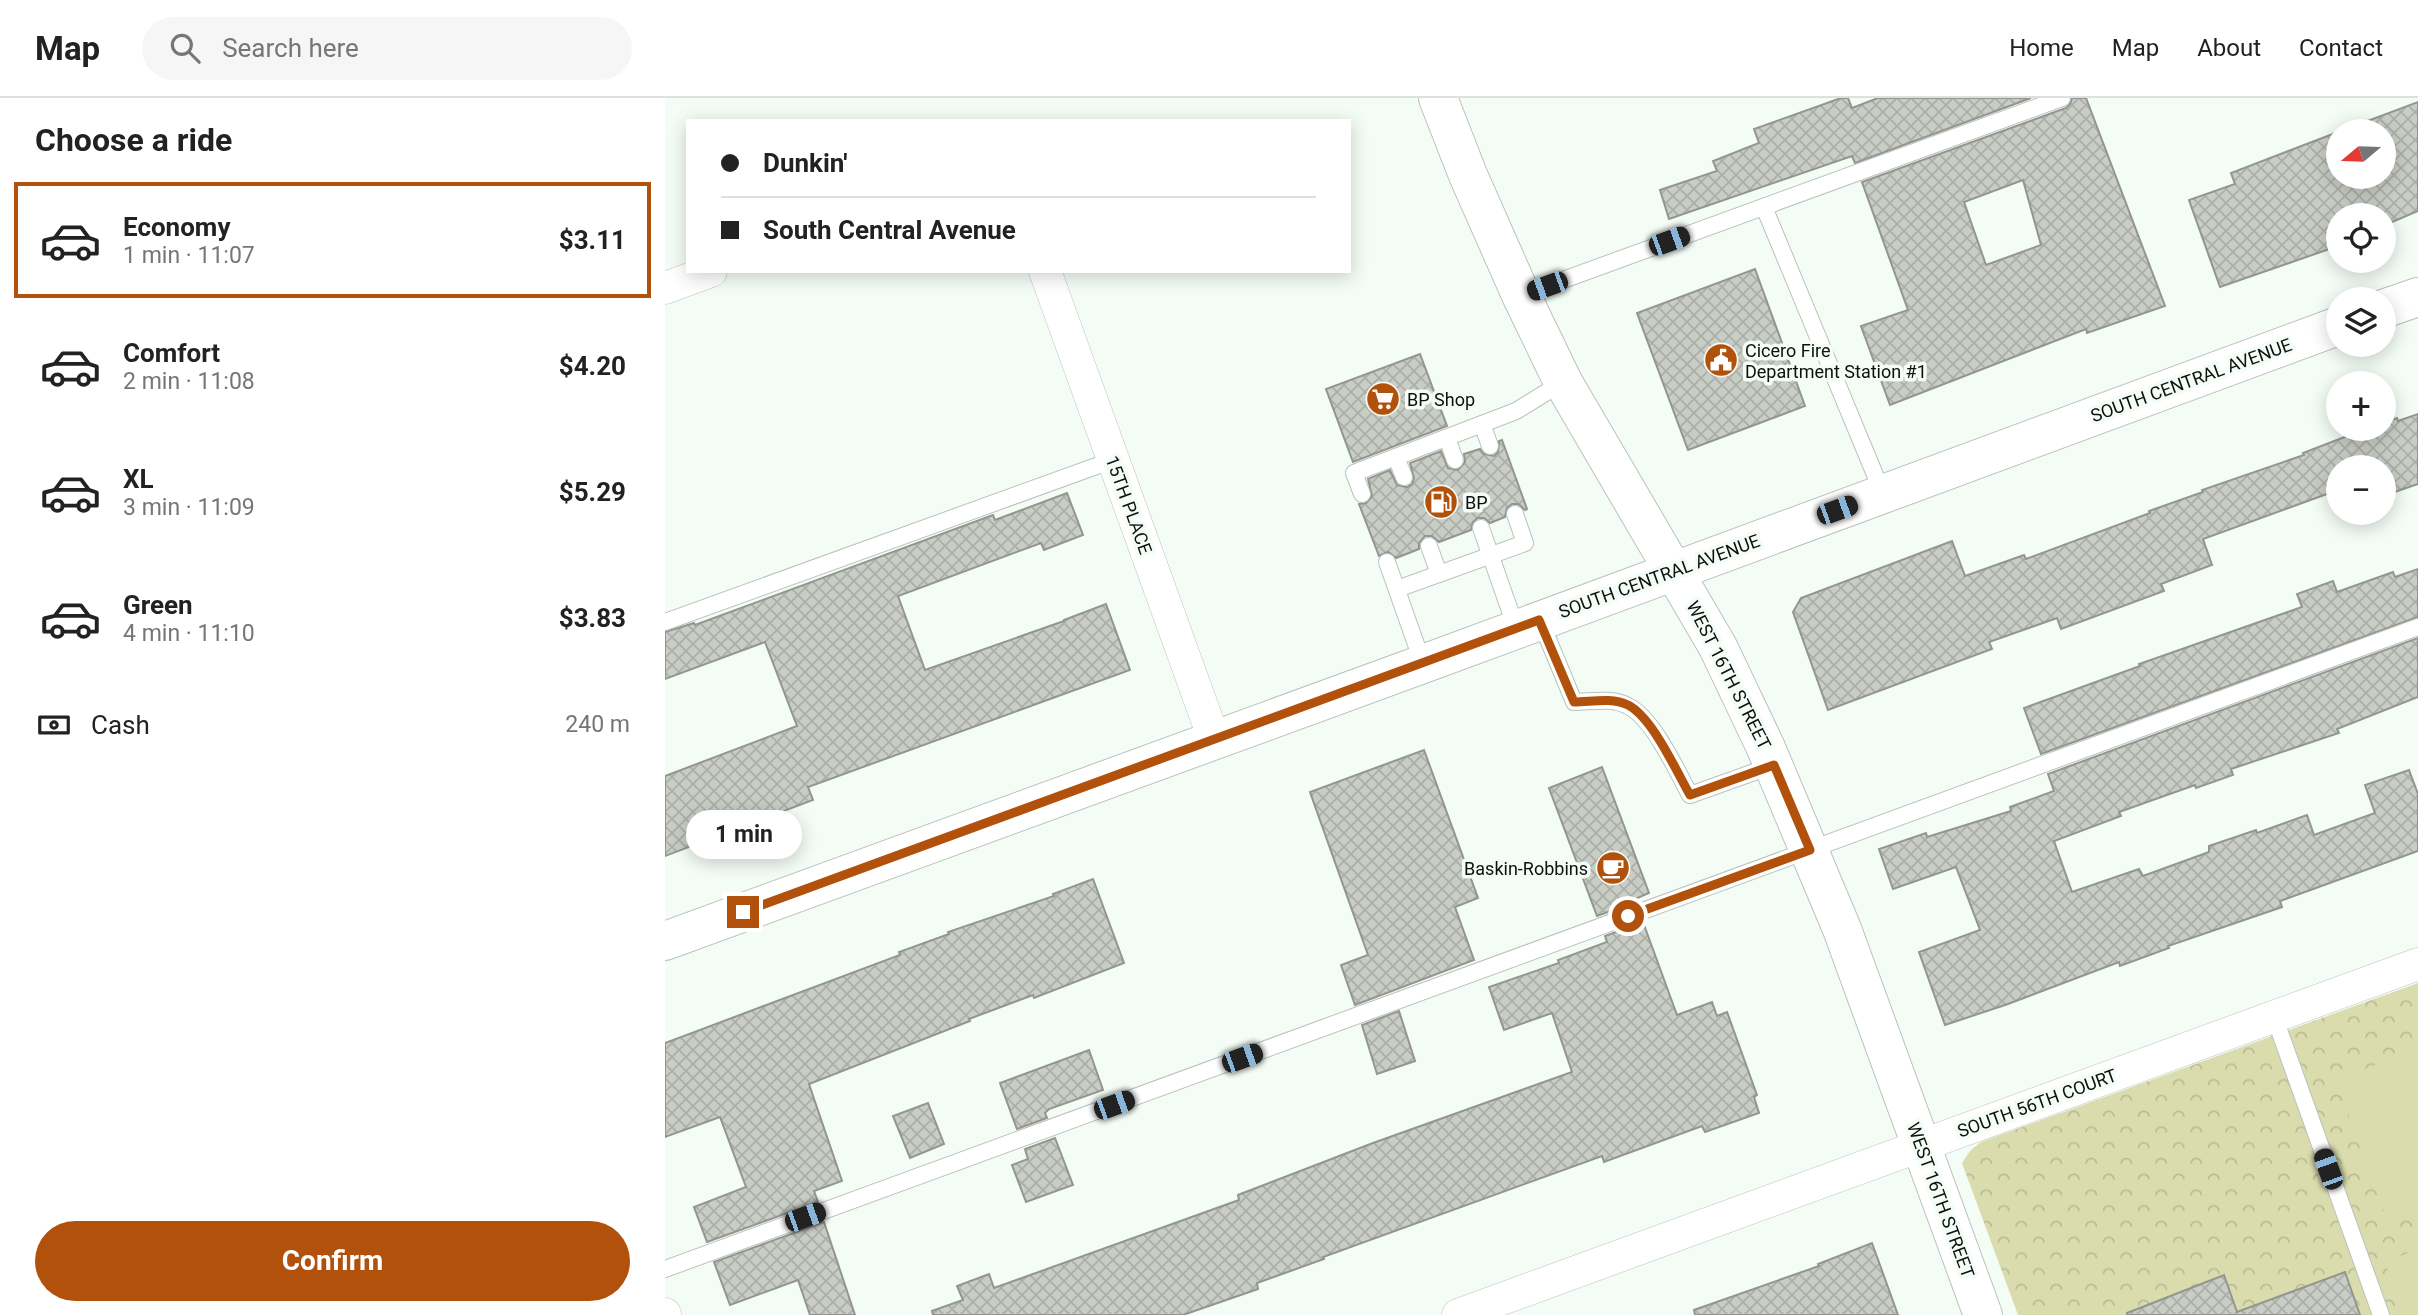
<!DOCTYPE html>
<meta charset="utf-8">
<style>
:root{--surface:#fff;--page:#f6f6f6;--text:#222;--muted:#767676;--line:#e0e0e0;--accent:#b1510b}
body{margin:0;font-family:Roboto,sans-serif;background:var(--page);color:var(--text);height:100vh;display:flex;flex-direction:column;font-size:26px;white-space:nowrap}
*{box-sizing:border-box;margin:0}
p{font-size:23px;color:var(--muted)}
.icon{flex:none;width:38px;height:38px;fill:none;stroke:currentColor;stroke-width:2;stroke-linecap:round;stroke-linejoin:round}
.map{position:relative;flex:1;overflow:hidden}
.panel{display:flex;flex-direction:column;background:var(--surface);width:665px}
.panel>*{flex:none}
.guide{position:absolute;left:21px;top:21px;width:665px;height:154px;border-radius:0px;box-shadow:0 4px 18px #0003;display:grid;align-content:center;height:154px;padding:0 35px;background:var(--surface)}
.needle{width:46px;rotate:251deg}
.controls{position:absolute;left:1661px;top:21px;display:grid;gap:14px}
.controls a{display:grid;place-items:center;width:70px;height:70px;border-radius:50%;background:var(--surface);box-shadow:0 4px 18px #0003;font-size:35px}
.end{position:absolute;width:32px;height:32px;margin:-16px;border:9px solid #b1510b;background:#fff;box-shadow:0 0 0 4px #fff}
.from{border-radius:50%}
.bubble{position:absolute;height:49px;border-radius:24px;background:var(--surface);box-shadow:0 4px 18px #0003;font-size:23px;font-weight:700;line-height:49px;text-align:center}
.car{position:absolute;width:21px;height:42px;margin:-21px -10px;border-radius:9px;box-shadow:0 0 5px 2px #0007;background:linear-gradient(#222 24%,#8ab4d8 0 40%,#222 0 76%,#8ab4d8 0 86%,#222 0)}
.guide b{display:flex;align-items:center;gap:24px;height:66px;font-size:26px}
.guide b+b{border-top:2px solid var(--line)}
.guide i{width:18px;height:18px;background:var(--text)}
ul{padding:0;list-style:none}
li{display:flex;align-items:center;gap:21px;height:116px;margin:0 14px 10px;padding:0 21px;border:4px solid transparent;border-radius:0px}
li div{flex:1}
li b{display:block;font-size:26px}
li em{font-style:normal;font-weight:700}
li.current{border-color:var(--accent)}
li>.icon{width:63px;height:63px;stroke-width:1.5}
h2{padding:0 35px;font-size:32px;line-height:84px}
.pay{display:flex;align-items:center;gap:18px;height:77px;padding:0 35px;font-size:26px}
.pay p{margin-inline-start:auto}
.cta{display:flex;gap:14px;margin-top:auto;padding:14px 35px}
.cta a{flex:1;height:80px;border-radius:42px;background:var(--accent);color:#fff;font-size:28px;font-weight:700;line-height:80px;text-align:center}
header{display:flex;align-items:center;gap:42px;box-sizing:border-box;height:98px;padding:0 35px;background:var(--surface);border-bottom:2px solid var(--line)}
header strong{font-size:33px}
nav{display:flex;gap:38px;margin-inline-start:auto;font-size:24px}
.search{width:490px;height:63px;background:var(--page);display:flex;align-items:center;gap:18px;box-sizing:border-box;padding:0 24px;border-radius:38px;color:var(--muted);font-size:26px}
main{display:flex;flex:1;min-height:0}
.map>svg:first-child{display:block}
.forest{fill:url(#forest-crowns)}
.garden{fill:#dadcad}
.building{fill:url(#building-cross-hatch);stroke:#92968f;stroke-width:2;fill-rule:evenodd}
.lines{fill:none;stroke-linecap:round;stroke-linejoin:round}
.lane-casing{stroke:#bbc2bc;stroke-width:18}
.street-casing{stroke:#bbc2bc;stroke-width:33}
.secondary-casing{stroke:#bbc2bc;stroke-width:40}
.lane{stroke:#fff;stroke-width:16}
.street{stroke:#fff;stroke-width:32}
.secondary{stroke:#fff;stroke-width:38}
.route{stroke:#b1510b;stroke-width:9}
.labels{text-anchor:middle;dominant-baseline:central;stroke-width:7;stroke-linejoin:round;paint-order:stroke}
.poi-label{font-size:18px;fill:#0d100e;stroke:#f4fcf6;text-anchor:start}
.street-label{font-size:18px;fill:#0d100e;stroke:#f4fcf6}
</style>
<header>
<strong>Map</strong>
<div class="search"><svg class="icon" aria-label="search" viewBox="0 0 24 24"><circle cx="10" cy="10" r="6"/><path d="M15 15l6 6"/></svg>Search here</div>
<nav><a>Home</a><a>Map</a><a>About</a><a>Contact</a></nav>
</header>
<main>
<section class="panel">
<h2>Choose a ride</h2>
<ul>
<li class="current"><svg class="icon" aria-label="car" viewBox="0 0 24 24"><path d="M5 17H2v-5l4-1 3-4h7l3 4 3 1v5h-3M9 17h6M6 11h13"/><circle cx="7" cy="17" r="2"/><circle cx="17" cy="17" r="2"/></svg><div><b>Economy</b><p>1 min · 11:07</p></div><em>$3.11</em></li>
<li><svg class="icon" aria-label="car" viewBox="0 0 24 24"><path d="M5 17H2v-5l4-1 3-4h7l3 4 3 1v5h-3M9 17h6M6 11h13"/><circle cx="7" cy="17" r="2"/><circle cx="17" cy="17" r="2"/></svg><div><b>Comfort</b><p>2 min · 11:08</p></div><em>$4.20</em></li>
<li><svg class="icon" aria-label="car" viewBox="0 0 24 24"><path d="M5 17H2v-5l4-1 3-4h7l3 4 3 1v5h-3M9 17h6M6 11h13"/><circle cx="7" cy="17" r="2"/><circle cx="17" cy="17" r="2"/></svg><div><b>XL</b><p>3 min · 11:09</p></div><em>$5.29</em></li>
<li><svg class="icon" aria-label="car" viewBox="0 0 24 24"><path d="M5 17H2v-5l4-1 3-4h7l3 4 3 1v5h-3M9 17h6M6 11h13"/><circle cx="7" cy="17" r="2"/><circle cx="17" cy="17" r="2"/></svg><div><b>Green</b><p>4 min · 11:10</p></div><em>$3.83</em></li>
</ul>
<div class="pay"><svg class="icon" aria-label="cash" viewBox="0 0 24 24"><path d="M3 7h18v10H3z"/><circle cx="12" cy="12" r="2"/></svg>Cash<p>240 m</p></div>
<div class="cta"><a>Confirm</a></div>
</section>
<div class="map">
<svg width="1753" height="1217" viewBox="0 0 1753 1217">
<defs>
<pattern id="forest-crowns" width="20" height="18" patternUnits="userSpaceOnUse" patternTransform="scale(1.75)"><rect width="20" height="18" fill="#dadcad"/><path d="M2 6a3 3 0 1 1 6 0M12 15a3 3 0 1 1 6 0" fill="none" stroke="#babc94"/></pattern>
<pattern id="building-cross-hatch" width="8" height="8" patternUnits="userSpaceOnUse" patternTransform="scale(1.75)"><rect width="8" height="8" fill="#c8cdc5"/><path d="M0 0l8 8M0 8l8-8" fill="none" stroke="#abafa8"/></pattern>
</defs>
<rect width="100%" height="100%" fill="#f4fcf6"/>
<!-- forest -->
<polygon class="forest" points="1753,885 1753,1217 1353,1217 1297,1065 1305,1053 1316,1044"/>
<!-- garden -->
<g class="garden">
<polygon points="1753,951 1753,1108 1728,1117 1717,1111 1675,992 1678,979"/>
<polygon points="1753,1151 1753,1217 1739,1217 1720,1164"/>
</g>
<!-- building -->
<g class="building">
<polygon points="1176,0 1183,0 1187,10 1213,0 1366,0 1190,65 1187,58 1004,121 995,92 1052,73 1048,63 1094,45 1089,31"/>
<path d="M1407 0H1421L1500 208 1422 235 1421 231 1225 307 1196 228 1243 212 1197 84 1401 10 1405 6ZM1358 82 1376 147 1321 167 1299 104Z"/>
<polygon points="1753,4 1753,113 1718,128 1718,117 1673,117 1673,148 1555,189 1524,102 1570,86 1566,75 1673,34 1673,79 1718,79 1718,33 1676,33"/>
<polygon points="1090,171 1140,308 1023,352 972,215"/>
<polygon points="755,256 782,328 688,364 661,291"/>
<polygon points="1753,316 1753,386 1718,398 1718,369 1673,369 1673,392 1538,441 1547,467 1496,486 1499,493 1396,531 1392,520 1324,544 1327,551 1163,612 1128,514 1136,500 1287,443 1300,478 1359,457 1361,461 1485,415 1484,413 1538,394 1537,392 1639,357 1638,355 1690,335 1702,331 1718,331 1718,325 1732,320 1733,323"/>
<polygon points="837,342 862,411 860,412 853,406 847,406 842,410 840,419 825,425 819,420 813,420 808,424 806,432 774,444 767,438 760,438 754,445 754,451 731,460 723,454 714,458 694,406 701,405 707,398 703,381 725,372 732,387 742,389 747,386 749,380 745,365 776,353 783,370 793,372 800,364 799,356 815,351 819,356 829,358 833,354 834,343"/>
<polygon points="402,395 418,437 379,452 376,445 233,498 260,572 399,523 399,522 441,506 465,572 143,689 148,702 0,758 0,678 132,628 100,544 0,581 0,534 29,525 30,527 328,417 330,422"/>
<polygon points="1753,471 1753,519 1376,656 1359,610 1475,568 1474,566 1637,509 1632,496 1668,483 1672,494 1728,474 1730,479"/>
<polygon points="1753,540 1753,599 1672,631 1674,635 1566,671 1568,677 1531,690 1530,687 1454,714 1456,718 1389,743 1407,794 1474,771 1478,778 1544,754 1544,748 1591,732 1592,735 1642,717 1649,737 1710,715 1700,687 1744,672 1753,696 1753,753 1615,803 1617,809 1503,848 1504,850 1455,868 1454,864 1343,906 1280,927 1254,854 1315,832 1291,769 1228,791 1214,751 1261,735 1262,739 1346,713 1345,709 1389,693 1383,676"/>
<polygon points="759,652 813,800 790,809 809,862 690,907 676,867 703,857 645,694"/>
<polygon points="937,669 984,795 970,801 971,804 932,818 884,690"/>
<polygon points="428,781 459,865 369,900 368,897 304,921 305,923 144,986 177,1083 149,1093 153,1104 42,1144 29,1109 81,1089 55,1019 0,1039 0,945 235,857 234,854 284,836 283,834 389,798 388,796"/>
<polygon points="978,824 1012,917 1047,904 1052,918 1062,914 1092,997 1089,999 1094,1015 1040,1034 1037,1028 939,1064 937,1058 658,1159 659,1161 592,1185 593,1191 518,1217 268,1217 267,1213 298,1202 292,1188 324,1176 329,1190 574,1102 573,1097 708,1045 907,974 887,915 839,932 824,889 894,865 893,862 942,844 940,838"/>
<polygon points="734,913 750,963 712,976 697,927"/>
<polygon points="424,952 438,992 384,1011 380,1015 382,1020 352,1031 335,985"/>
<polygon points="263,1005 279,1046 245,1060 228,1018"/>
<polygon points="390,1040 408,1087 361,1104 347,1067 363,1061 360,1051"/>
<polygon points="159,1124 190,1217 145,1217 133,1182 65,1207 49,1164"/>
<polygon points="1207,1145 1233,1217 1030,1217 1029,1212 1154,1168 1153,1166"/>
<polygon points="1680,1174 1695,1217 1462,1217 1462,1215 1559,1177 1572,1214"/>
</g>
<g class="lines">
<!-- lane casing -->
<g class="lane-casing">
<g id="lane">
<polyline points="1099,109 1218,396"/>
<polyline points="857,197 1397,0"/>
<polyline points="817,326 825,348"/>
<polyline points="782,340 790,362"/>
<polyline points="731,359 739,379"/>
<polyline points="697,396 689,375 851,313 898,284"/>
<polyline points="816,430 851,530"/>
<polyline points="764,448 774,476"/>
<polyline points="722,464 758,566"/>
<polyline points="732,491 860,445 850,416"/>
<path d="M875 522 909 604C926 604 946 599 963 608 988 620 1012 673 1025 697L1109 667"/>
<polyline points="0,524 448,362"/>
<polyline points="1609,918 1716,1217"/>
<polyline points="0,1171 1753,529"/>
</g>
</g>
<!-- street casing -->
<g class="street-casing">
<g id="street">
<polyline points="380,173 549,641"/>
<polyline points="0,190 46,173"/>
<polyline points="0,1216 0,1217"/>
<polyline points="793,1217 1753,866"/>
</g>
</g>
<!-- secondary casing -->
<g class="secondary-casing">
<g id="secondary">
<polyline points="773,0 803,77 856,197 898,284 1053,549 1101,650 1177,831 1318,1217"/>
<polyline points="1718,211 1753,199"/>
<polyline points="0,843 758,566 1673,228"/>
</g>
</g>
<!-- lane -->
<use href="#lane" class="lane"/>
<!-- street -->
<use href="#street" class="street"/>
<!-- secondary -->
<use href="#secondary" class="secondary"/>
</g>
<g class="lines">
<!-- route -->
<path class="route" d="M78 814 874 522 909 604C926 604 946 599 963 607 988 620 1011 673 1025 697L1109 667 1145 752 963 818"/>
</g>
<!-- icons -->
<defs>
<g id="civic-disc" transform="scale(1.75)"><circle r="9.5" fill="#b1510b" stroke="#f4fcf6"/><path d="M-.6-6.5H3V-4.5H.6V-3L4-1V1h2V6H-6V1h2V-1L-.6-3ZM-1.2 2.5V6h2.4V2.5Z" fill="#fff"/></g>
<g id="supermarket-disc" transform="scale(1.75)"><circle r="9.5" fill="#b1510b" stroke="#f4fcf6"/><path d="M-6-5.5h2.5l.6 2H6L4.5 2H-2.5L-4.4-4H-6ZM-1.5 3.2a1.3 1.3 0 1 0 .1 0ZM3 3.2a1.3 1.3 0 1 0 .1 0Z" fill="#fff"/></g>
<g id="fuel-disc" transform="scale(1.75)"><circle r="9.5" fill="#b1510b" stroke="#f4fcf6"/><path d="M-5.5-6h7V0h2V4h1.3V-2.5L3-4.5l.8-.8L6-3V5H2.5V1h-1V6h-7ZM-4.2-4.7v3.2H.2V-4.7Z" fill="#fff"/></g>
<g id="cafe-disc" transform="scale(1.75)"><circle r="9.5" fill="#b1510b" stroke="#f4fcf6"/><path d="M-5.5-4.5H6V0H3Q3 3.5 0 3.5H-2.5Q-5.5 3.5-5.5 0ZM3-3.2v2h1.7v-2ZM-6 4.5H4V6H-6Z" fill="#fff"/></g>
</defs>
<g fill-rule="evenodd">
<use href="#civic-disc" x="1056" y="262"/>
<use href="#supermarket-disc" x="718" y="301"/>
<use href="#fuel-disc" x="776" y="404"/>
<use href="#cafe-disc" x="948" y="770"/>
</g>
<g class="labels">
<!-- poi labels -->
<g class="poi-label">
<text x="1080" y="252">Cicero Fire<tspan x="1080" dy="21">Department Station #1</tspan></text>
<text x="742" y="301">BP Shop</text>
<text x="800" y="404">BP</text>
<text x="923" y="770" text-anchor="end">Baskin-Robbins</text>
</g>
<!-- street labels -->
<g class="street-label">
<text transform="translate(1526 282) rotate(-20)">SOUTH CENTRAL AVENUE</text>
<text transform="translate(464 407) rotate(70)">15TH PLACE</text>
<text transform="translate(994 478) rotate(-20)">SOUTH CENTRAL AVENUE</text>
<text transform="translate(1064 577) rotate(63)">WEST 16TH STREET</text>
<text transform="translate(1372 1005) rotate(-20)">SOUTH 56TH COURT</text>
<text transform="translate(1276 1102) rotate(70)">WEST 16TH STREET</text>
</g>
</g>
</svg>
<div class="controls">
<a><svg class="needle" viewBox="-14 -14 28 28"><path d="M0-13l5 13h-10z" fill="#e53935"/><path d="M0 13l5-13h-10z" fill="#767676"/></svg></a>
<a><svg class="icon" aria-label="locate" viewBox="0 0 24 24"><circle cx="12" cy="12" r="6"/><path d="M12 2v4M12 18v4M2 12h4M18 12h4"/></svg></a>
<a><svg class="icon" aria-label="layers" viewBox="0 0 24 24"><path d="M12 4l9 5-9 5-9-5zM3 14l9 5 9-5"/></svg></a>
<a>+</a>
<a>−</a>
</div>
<i class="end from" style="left:963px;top:818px"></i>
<i class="end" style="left:78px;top:814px"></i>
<div class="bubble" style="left:21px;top:712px;width:116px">1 min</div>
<i class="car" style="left:1004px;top:143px;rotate:70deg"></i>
<i class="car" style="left:882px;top:188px;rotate:250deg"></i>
<i class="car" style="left:1172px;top:412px;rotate:70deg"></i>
<i class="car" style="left:577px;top:960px;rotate:70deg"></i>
<i class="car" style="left:449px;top:1007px;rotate:70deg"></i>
<i class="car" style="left:1663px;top:1071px;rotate:340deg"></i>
<i class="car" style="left:140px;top:1119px;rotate:70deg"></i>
<div class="guide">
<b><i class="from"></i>Dunkin'</b>
<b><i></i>South Central Avenue</b>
</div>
</div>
</main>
